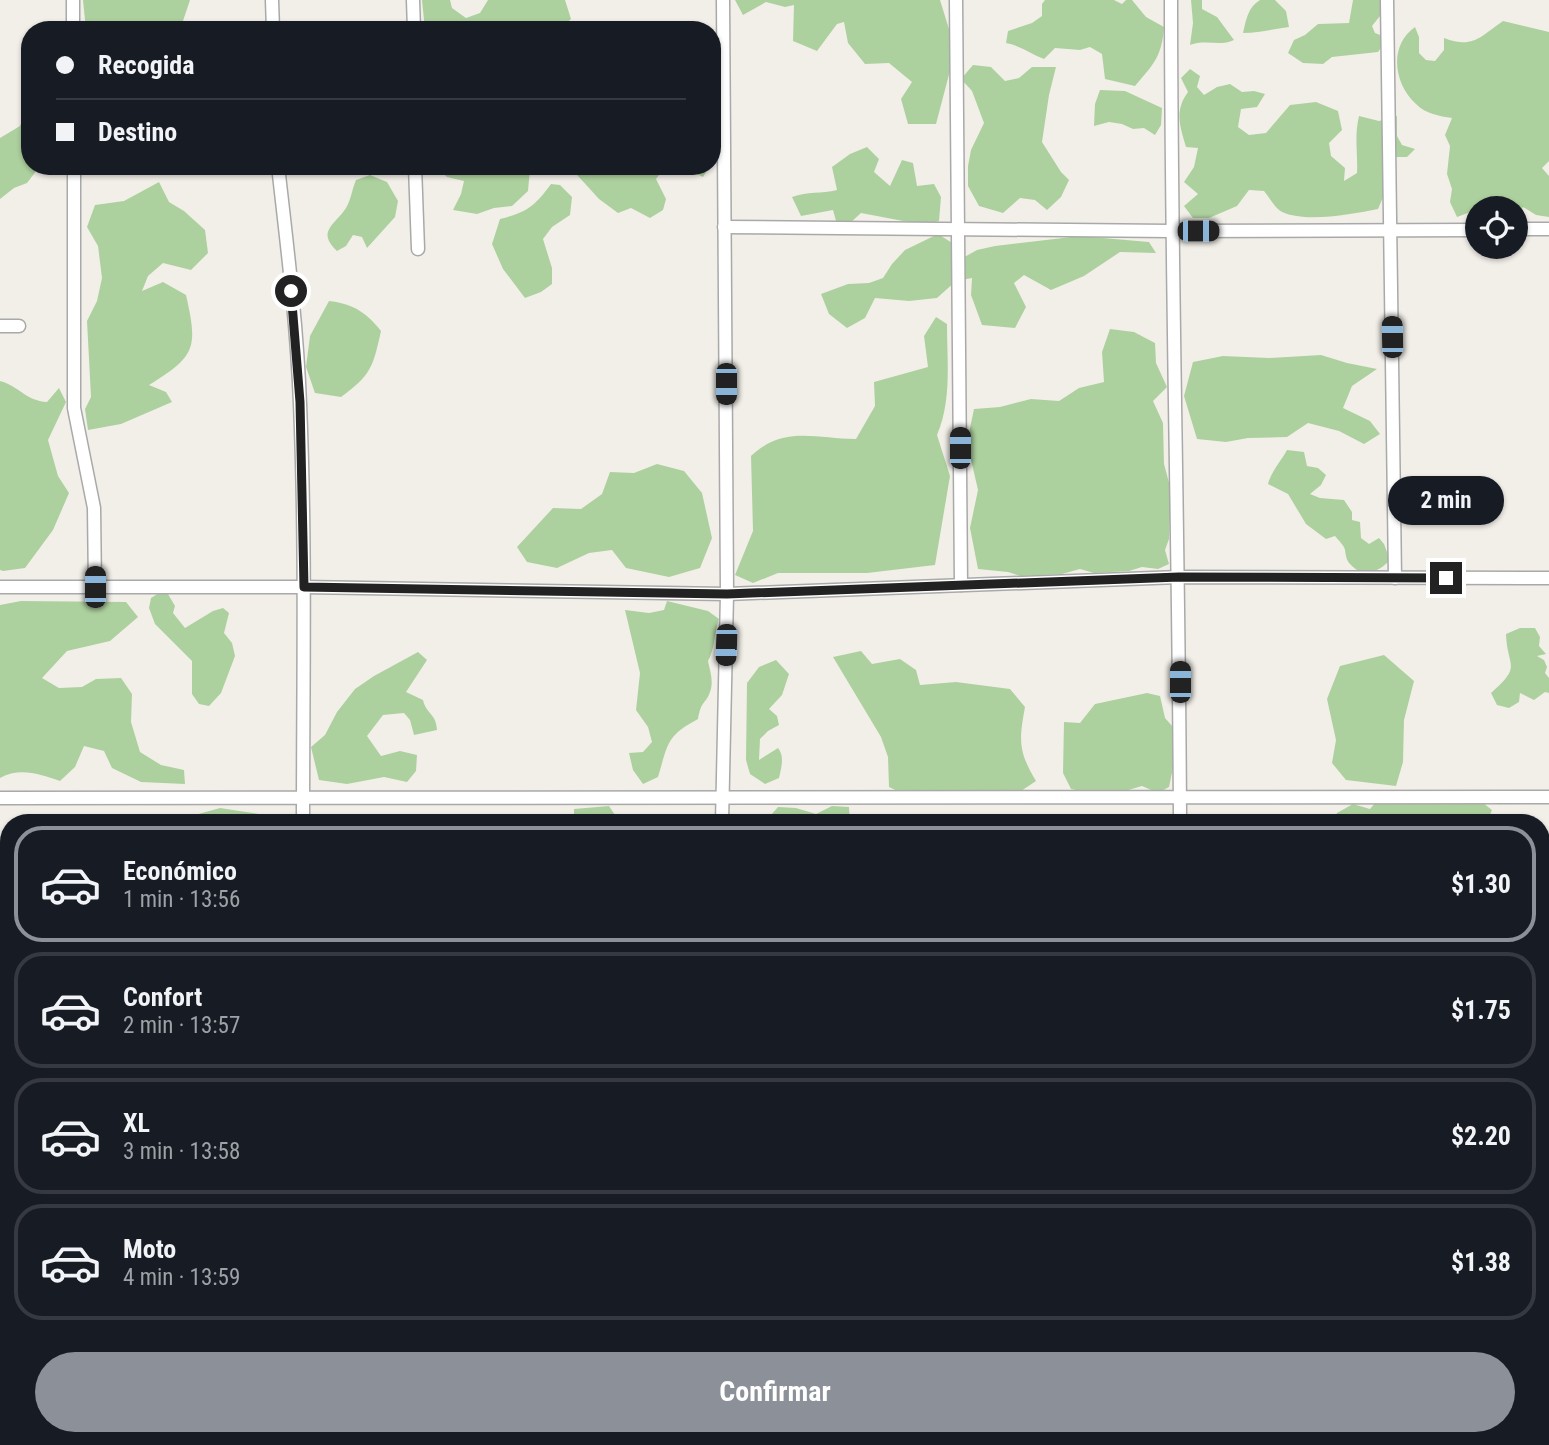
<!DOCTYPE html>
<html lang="es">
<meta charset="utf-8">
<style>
:root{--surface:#171b24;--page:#242831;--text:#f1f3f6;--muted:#9ea1a6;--line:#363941;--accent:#8c9099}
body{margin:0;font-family:"Roboto Condensed",sans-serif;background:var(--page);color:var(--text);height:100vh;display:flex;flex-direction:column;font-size:26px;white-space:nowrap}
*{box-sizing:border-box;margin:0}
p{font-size:23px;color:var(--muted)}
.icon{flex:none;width:38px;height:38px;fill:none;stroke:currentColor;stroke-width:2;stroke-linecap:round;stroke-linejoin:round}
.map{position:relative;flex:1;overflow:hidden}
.panel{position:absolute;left:0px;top:814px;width:1550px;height:632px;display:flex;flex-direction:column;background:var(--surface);border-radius:28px 28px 0 0;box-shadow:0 2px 5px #0004}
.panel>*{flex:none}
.top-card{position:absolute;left:21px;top:21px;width:700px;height:154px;border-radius:28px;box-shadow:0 2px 5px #0004;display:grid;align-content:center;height:154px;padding:0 35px;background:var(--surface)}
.buttons{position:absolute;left:1465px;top:196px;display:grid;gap:14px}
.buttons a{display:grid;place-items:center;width:63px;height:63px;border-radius:50%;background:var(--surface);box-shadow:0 2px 5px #0004;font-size:35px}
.end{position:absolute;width:32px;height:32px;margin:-16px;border:9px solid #222;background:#fff;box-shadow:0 0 0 4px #fff}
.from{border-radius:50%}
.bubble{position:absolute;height:49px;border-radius:24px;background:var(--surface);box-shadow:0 2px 5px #0004;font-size:23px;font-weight:700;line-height:49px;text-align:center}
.car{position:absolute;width:21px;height:42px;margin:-21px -10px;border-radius:9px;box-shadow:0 0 5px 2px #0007;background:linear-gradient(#222 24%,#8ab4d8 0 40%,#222 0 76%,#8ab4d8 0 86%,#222 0)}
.top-card b{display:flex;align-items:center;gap:24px;height:66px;font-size:26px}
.top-card b+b{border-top:2px solid var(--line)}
.top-card i{width:18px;height:18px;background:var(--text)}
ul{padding:12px 0 0;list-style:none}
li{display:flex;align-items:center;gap:21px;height:116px;margin:0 14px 10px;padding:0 21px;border:4px solid var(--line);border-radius:28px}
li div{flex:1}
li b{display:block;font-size:26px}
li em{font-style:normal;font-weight:700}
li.active{border-color:var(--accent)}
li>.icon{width:63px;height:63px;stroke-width:1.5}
.primary-button{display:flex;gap:14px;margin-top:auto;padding:14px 35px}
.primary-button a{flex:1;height:80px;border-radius:42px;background:var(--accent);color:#fff;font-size:28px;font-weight:700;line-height:80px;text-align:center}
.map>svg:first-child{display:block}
.forest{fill:#add19e}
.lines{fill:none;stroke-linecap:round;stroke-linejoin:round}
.street-casing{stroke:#a9a9a9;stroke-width:15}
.street{stroke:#fff;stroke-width:12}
.route{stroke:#222;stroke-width:9}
</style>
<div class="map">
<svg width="1549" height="1445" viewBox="0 0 1549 1445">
<rect width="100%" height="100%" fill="#f2efe9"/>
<!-- forest -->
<g class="forest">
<polygon points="83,0 190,0 180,30 86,30"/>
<polygon points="422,0 450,0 452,8 466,18 480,13 488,0 565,0 571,19 563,26 564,30 425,30"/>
<polygon points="735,0 940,0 953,42 951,67 936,124 908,124 901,99 912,82 889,63 865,64 848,43 844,22 837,24 817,51 793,41 794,5 785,7 766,2 743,15"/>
<path d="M1045 0H1114L1122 4 1126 0H1132L1146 17 1164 27C1162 56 1154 64 1135 86L1105 79 1102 54 1090 47 1080 50 1055 48 1044 59C1031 54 1021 46 1006 43L1008 31 1032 23 1042 16V4Z"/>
<path d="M1191 0H1202V9L1217 17 1234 40C1220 47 1206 39 1190 45L1193 23Z"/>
<path d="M1260 0H1275L1286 11 1289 27C1273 29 1259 33 1243 33 1246 20 1248 7 1260 0Z"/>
<polygon points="1353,0 1380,0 1384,11 1372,26 1375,33 1388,38 1378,52 1332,57 1323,64 1303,63 1288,53 1294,40 1305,35 1318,24 1349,23"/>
<path d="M1503 21 1549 32V161L1542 168 1549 176V217L1536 215 1523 207 1516 216V208H1492L1490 205 1457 217 1450 202 1452 189 1447 174 1450 146 1445 135 1452 118C1439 116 1426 114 1416 104 1393 83 1389 45 1415 27L1419 37V53L1426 60 1435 61 1444 50V38C1473 49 1480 37 1503 21Z"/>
<polygon points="973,65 991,67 1005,81 1019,78 1032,67 1056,67 1049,95 1042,142 1061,172 1069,180 1061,197 1047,210 1035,200 1020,198 1003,213 979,206 968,186 968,166 971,150 984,123 972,91 961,79"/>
<path d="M1190 69 1200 76 1197 87 1204 95 1217 87 1230 84 1242 92 1254 91 1265 94 1257 107 1241 109 1238 127 1249 135 1266 133 1290 105 1316 102 1338 111 1342 130 1329 143 1331 156 1345 168 1344 181 1357 173C1358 152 1354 137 1359 116L1379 121 1397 116V136L1402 145 1415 149 1407 157H1392L1384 195 1378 209C1353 214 1306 223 1282 212 1275 208 1269 197 1264 191L1249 190 1237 206 1209 218H1193L1184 206 1198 194 1184 182 1194 167 1198 148 1186 147C1180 126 1174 111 1188 92L1181 78Z"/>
<polygon points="1100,90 1125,91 1162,108 1161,125 1155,135 1144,128 1133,129 1122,124 1109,122 1094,126 1095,104"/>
<polygon points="30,113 30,166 40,166 27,183 14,188 0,199 0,138 20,126 25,114"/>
<path d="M867 147 879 159 874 172 890 186 902 160 913 163 917 186 934 184 941 197 939 221 924 225 861 213 850 223 836 221 833 210 801 216 792 197C808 191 821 194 837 190L832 167 850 154Z"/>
<polygon points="435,166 529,166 530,169 528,191 512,206 494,208 477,214 453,210 461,194 464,181 447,177"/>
<polygon points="569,166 710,166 703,177 683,167 664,168 656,179 666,199 663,210 650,218 631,208 618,213 599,199"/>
<path d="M370 175 387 182 398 201 395 217 367 248 362 237 353 235 346 246 337 251C316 231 335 225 346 208 351 200 352 189 356 180Z"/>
<path d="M159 182 169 202 184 211 205 230 208 253 191 270 163 263 148 276 142 291 163 282 186 295C198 348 196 356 149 385L166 392 172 402 121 424 88 430 85 409 91 397 87 321 97 301 102 278 98 246 87 227 95 205 124 201Z"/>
<path d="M551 184 560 185 572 197 570 215 552 227 543 239 552 268V284L541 292 525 298 503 269 492 244 500 219C527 212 534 207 551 184Z"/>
<polygon points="938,234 957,246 959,260 977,250 995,246 1080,236 1149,242 1156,253 1120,252 1084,276 1051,290 1024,275 1014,283 1026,307 1015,328 982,325 971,295 972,278 956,281 937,298 909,301 875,298 865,318 847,328 829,314 821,294 848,284 869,283 883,278 892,264 905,250"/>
<path d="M329 301C353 304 366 312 381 331 373 367 371 375 341 397L315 393 306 367 310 336Z"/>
<path d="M936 317 947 324C947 361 952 400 937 435L950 476 935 565 867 573H778L753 583 735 575 753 531 751 456C784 425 816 439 856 439L875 406 874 382 928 367 924 336Z"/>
<polygon points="1110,329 1134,332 1155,343 1156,363 1167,387 1153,401 1163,423 1164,464 1171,490 1169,539 1165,550 1169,564 1158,569 1142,567 1129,571 1094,573 1080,569 1062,574 1020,576 1008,572 978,569 970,528 978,490 967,442 974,409 1000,407 1031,399 1059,401 1079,388 1104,382 1102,352"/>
<polygon points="1321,355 1347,363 1377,369 1352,386 1343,408 1370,421 1380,434 1364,444 1339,431 1308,423 1287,437 1248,438 1226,442 1197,439 1184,396 1193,362 1223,356 1269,358"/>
<path d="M0 381C19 386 26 401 47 402L59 388 66 402 48 440 58 476 69 493 53 530 25 568 3 571 0 570Z"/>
<path d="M1287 450 1304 452 1307 466 1318 468 1326 475 1321 485 1310 494 1320 498 1344 500 1352 512V520L1360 522 1361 538 1369 544 1379 538 1384 544 1390 560C1380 571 1364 579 1351 565 1346 560 1346 556 1345 550 1344 545 1338 540 1335 536L1326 539 1306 524 1288 494 1268 484C1271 472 1281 461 1287 450Z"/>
<polygon points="657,464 684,471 702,493 712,538 700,568 669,577 626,568 612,550 589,553 557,568 527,562 517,547 553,508 581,509 602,494 610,472 634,473"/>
<polygon points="159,593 168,594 175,606 173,613 185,628 213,611 223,608 229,613 224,633 232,643 235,656 221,693 209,706 199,704 192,694 192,661 155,624 149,608 151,598"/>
<path d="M21 601 126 602 138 617 110 641 67 651 42 678 59 688 82 687 96 679 121 678 132 694 131 722 140 752 161 765 184 770 185 784 141 782 112 768 104 751 84 746 75 767 60 781C39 774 20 767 0 778V605Z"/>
<path d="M667 601 708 611 719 619C714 633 715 649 708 661 710 671 714 681 710 692 706 704 701 700 698 719 666 736 668 744 658 777L643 784 633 770 629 753 643 752 652 742 648 727 636 710 640 673 625 610 649 613 664 610Z"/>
<path d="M1520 628H1535L1540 637 1539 646 1546 654 1537 656 1544 660 1547 667 1545 673 1549 678V693L1545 692 1534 700 1520 693 1519 702 1509 708 1497 705 1491 693C1523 665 1507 668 1506 634Z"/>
<path d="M861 651 872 664 900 659 916 670 920 685 956 682 1010 689 1025 707C1019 740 1018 751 1036 781L1021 791H979L960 801 912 798 889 787 888 757 881 737 833 657Z"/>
<path d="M418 652 427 660 406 692 423 700C426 714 436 713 437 730L414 735 410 720 404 713 383 715 367 736 381 756 400 751 417 755 416 771 407 782 384 777 347 784 319 780 311 747 325 735 337 712 355 689 374 676Z"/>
<polygon points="1384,655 1414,681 1404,720 1403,762 1396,786 1346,780 1332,763 1336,740 1327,699 1340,666"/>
<path d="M776 660 789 674 782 695 769 709 777 716 779 725 768 731 760 739 759 760 778 748C785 756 781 769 779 778L765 784 750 774 746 760 747 683 759 667Z"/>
<polygon points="1147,693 1160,696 1165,718 1180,735 1169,787 1158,793 1142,786 1108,796 1071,789 1063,773 1064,722 1080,723 1095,704"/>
<polygon points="1380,797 1483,803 1492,810 1487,822 1333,822 1337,813 1353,804 1370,809"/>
<polygon points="609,806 615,815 609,822 574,822 574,809"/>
<polygon points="832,806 849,807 850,822 765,822 778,807 796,808 816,814"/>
<polygon points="220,808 266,815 273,822 170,822"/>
<polygon points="0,906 9,911 9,1004 0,1004"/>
<polygon points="0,1079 9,1080 9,1188 0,1187"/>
<polygon points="330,1437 392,1437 405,1444 414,1437 446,1437 449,1445 331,1445"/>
<polygon points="749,1437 813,1437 813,1442 838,1437 990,1437 996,1445 749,1445"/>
<polygon points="1075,1437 1161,1437 1159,1445 1079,1445"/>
</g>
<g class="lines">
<!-- street casing -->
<g class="street-casing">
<g id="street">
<polyline points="73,0 73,30"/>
<polyline points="272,0 273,30"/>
<polyline points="413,0 414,30"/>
<polyline points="956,0 961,585"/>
<path d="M1171 0C1171 274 1179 548 1180 822"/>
<polyline points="1387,0 1395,578"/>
<polyline points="74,166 74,408 94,508 95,587"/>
<path d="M278 166C287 245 297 325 300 404 306 543 303 683 303 822"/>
<polyline points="415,166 418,249"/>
<polyline points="724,227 1171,231 1477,230"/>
<polyline points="1516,229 1549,229"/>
<polyline points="0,326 19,326"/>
<polyline points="0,587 304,587 727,594 1179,577 1549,578"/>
<polyline points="0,798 1549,797"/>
<polyline points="722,822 727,594 723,0"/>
<polyline points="1542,1034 1549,1034"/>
<polyline points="0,1035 9,1035"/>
<polyline points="1542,1063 1549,1063"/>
<polyline points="0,1064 9,1064"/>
<polyline points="1542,1296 1549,1297"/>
<polyline points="0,1301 9,1301"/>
<polyline points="1180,1445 1180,1437"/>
</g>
</g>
<!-- street -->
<use href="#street" class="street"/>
</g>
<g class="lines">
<!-- route -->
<polyline class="route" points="291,291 300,402 304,587 727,594 1179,577 1446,578"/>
</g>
</svg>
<div class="buttons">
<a><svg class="icon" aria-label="locate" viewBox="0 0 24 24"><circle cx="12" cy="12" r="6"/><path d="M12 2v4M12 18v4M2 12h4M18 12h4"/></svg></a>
</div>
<i class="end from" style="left:291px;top:291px"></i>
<i class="end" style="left:1446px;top:578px"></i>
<div class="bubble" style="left:1388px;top:476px;width:116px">2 min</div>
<i class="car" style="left:1198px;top:231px;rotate:90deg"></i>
<i class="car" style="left:1392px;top:337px;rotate:359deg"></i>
<i class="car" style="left:726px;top:384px;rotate:180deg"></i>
<i class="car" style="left:960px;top:448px;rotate:0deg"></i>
<i class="car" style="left:95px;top:587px;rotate:0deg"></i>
<i class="car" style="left:726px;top:645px;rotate:182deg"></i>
<i class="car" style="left:1180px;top:682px;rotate:0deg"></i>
<div class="top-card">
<b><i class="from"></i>Recogida</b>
<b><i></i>Destino</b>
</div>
<section class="panel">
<ul>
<li class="active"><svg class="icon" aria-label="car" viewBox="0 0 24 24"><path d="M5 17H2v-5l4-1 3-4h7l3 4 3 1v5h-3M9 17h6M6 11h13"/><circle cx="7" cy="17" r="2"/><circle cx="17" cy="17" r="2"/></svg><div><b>Económico</b><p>1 min · 13:56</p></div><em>$1.30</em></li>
<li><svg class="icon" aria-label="car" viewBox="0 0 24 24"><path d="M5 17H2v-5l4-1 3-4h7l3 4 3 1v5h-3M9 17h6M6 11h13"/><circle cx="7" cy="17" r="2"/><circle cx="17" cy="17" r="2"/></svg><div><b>Confort</b><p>2 min · 13:57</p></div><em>$1.75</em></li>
<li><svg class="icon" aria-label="car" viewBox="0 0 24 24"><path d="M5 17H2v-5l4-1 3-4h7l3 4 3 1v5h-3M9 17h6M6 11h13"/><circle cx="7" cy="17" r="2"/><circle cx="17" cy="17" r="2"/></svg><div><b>XL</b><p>3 min · 13:58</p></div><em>$2.20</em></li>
<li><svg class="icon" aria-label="car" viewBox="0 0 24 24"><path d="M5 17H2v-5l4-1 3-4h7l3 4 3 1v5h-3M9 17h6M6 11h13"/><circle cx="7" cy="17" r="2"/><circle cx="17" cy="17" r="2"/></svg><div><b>Moto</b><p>4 min · 13:59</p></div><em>$1.38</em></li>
</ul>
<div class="primary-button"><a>Confirmar</a></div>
</section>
</div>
